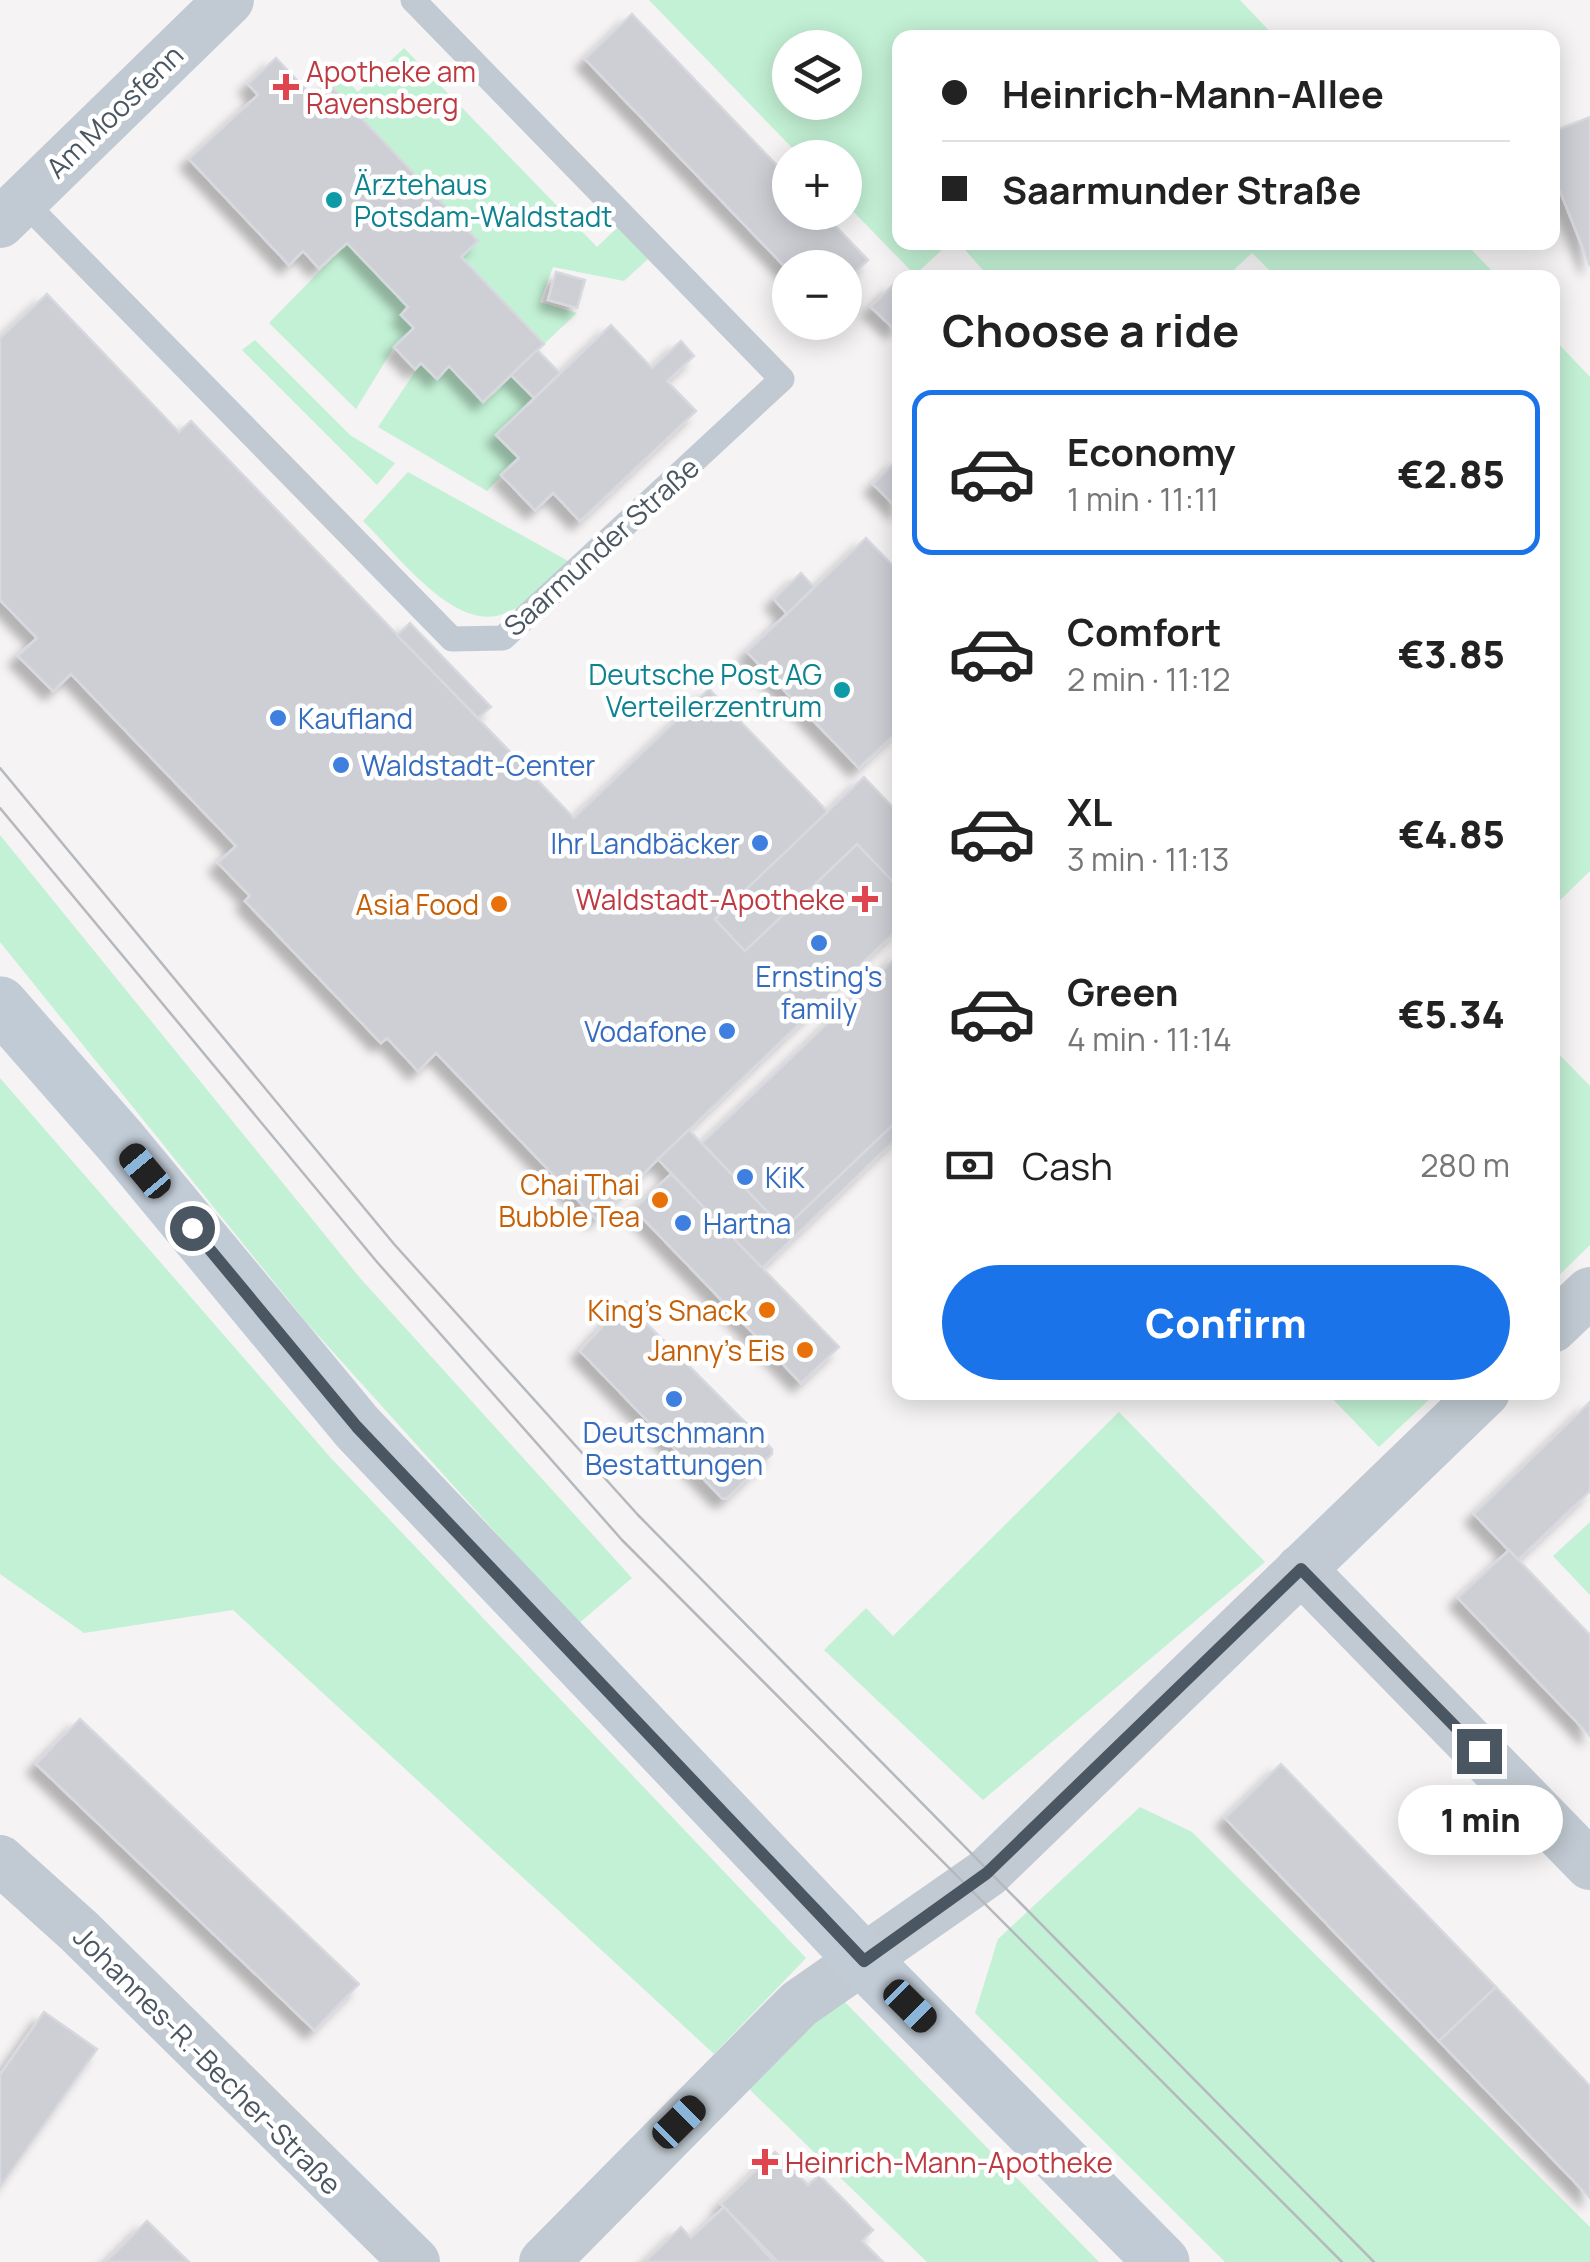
<!DOCTYPE html>
<meta charset="utf-8">
<style>
:root{--surface:#fff;--page:#f2f2f2;--text:#222;--muted:#767676;--line:#e0e0e0;--accent:#1a73e8}
body{margin:0;font-family:Manrope,sans-serif;background:var(--page);color:var(--text);height:100vh;display:flex;flex-direction:column;font-size:38px;white-space:nowrap}
*{box-sizing:border-box;margin:0}
p{font-size:32px;color:var(--muted)}
.icon{flex:none;width:55px;height:55px;fill:none;stroke:currentColor;stroke-width:2;stroke-linecap:round;stroke-linejoin:round}
.map{position:relative;flex:1;overflow:hidden}
.side{position:absolute;left:892px;top:270px;width:668px;height:1130px;display:flex;flex-direction:column;background:var(--surface);border-radius:20px;box-shadow:0 5px 25px #0003}
.side>*{flex:none}
.guide{position:absolute;left:892px;top:30px;width:668px;height:220px;border-radius:20px;box-shadow:0 5px 25px #0003;display:grid;align-content:center;height:220px;padding:0 50px;background:var(--surface)}
.buttons{position:absolute;left:772px;top:30px;display:grid;gap:20px}
.buttons a{display:grid;place-items:center;width:90px;height:90px;border-radius:50%;background:var(--surface);box-shadow:0 5px 25px #0003;font-size:50px}
.end{position:absolute;width:45px;height:45px;margin:-22px;border:12px solid #4a5661;background:#fff;box-shadow:0 0 0 5px #fff}
.from{border-radius:50%}
.bubble{position:absolute;height:70px;border-radius:35px;background:var(--surface);box-shadow:0 5px 25px #0003;font-size:32px;font-weight:800;line-height:70px;text-align:center}
.car{position:absolute;width:30px;height:60px;margin:-30px -15px;border-radius:12px;box-shadow:0 0 8px 2px #0007;background:linear-gradient(#222 24%,#8ab4d8 0 40%,#222 0 76%,#8ab4d8 0 86%,#222 0)}
.guide b{display:flex;align-items:center;gap:35px;height:95px;font-size:38px}
.guide b+b{border-top:2px solid var(--line)}
.guide i{width:25px;height:25px;background:var(--text)}
ul{padding:0;list-style:none}
li{display:flex;align-items:center;gap:30px;height:165px;margin:0 20px 15px;padding:0 30px;border:5px solid transparent;border-radius:20px}
li div{flex:1}
li b{display:block;font-size:38px}
li em{font-style:normal;font-weight:800}
li.selected{border-color:var(--accent)}
li>.icon{width:90px;height:90px;stroke-width:1.5}
h2{padding:0 50px;font-size:45px;line-height:120px}
.pay{display:flex;align-items:center;gap:25px;height:110px;padding:0 50px;font-size:38px}
.pay p{margin-inline-start:auto}
.cta{display:flex;gap:20px;margin-top:auto;padding:20px 50px}
.cta a{flex:1;height:115px;border-radius:60px;background:var(--accent);color:#fff;font-size:40px;font-weight:800;line-height:115px;text-align:center}
.map>svg:first-child{display:block}
.green{fill:#c3f1d5;fill-rule:evenodd}
.building{fill:#cdcfd5;stroke:#d7d9de;stroke-width:2.5;filter:url(#shadow)}
.lines{fill:none;stroke-linecap:round;stroke-linejoin:round}
.lane{stroke:#c1cad2;stroke-width:25}
.street{stroke:#c1cad2;stroke-width:50}
.secondary{stroke:#c1cbd6;stroke-width:55}
.tram{stroke:#b5b8bd;stroke-width:2.5}
.route{stroke:#4a5661;stroke-width:12}
.health-dot{fill:#e0444e;stroke:#fff;stroke-width:4}
.culture-dot{fill:#0f9aa8;stroke:#fff;stroke-width:4}
.shop-dot{fill:#3f7fe0;stroke:#fff;stroke-width:4}
.food-dot{fill:#e8710a;stroke:#fff;stroke-width:4}
.labels{text-anchor:middle;dominant-baseline:central;stroke-width:9;stroke-linejoin:round;paint-order:stroke}
.health-label{font-size:28px;fill:#be3a42;stroke:#fff;text-anchor:start}
.street-label{font-size:28px;fill:#4a5661;stroke:#fff}
.culture-label{font-size:28px;fill:#0d838f;stroke:#fff;text-anchor:start}
.shop-label{font-size:28px;fill:#366cbe;stroke:#fff;text-anchor:start}
.food-label{font-size:28px;fill:#c56008;stroke:#fff;text-anchor:end}
</style>
<div class="map">
<svg width="1590" height="2262" viewBox="0 0 1590 2262">
<defs>
<filter id="shadow"><feDropShadow dx="-9" dy="9" stdDeviation="5" flood-color="#0004"/></filter>
</defs>
<rect width="100%" height="100%" fill="#f5f3f3"/>
<!-- green -->
<g class="green">
<path d="M649 0H1240L1275 37 900 38V242L949 243 915 275 845 203V158L801 157ZM790 48H845V102H790Z"/>
<polygon points="404,48 597,247 619,226 648,259 624,281 553,267 540,302 577,313 544,344 461,257 477,240 328,83 335,68 358,92"/>
<polygon points="347,243 408,307 401,315 414,328 394,347 356,409 269,323"/>
<polygon points="959,243 1465,243 1498,277 1276,277 1252,253 1226,277 989,277"/>
<polygon points="1552,337 1590,377 1590,871 1553,907"/>
<polygon points="255,340 350,435 395,463 377,485 242,350"/>
<polygon points="421,363 436,378 449,366 483,402 511,375 534,398 496,434 519,458 487,491 378,427"/>
<path d="M408 472 570 562C549 581 525 610 496 616 449 625 395 552 363 521Z"/>
<polygon points="0,835 360,1278 632,1578 578,1624 307,1323 0,942"/>
<polygon points="1552,1047 1590,1086 1590,1245 1553,1281"/>
<polygon points="0,1078 330,1457 806,1958 714,2054 233,1610 84,1633 0,1574"/>
<polygon points="1327,1393 1436,1393 1379,1447"/>
<polygon points="1119,1412 1265,1562 983,1800 824,1650 866,1608 893,1636"/>
<polygon points="1590,1522 1590,1595 1553,1556"/>
<polygon points="1140,1807 1192,1832 1590,2227 1590,2262 1225,2262 975,2013 998,1939"/>
<polygon points="837,1994 1099,2262 927,2262 743,2083"/>
</g>
<!-- building -->
<g class="building">
<polygon points="632,14 790,179 790,212 822,212 868,260 845,282 845,268 790,268 790,272 585,59"/>
<polygon points="276,58 313,97 328,83 478,241 461,257 544,344 483,402 449,366 437,379 421,363 415,369 394,347 414,328 401,315 408,307 347,243 319,268 303,251 289,265 189,159 258,95 248,84"/>
<polygon points="1590,117 1590,266 1552,171 1552,132"/>
<polygon points="556,272 585,280 577,308 548,300"/>
<polygon points="894,284 900,289 900,324 894,329 871,307"/>
<polygon points="47,294 179,432 191,421 574,818 709,689 828,812 715,919 745,951 857,844 900,889 900,927 596,1219 436,1053 418,1071 387,1038 381,1043 245,901 250,896 218,863 236,846 71,674 53,691 18,656 37,638 0,600 0,338"/>
<polygon points="611,325 652,368 681,341 694,356 667,381 696,411 580,521 553,493 535,510 501,475 519,458 496,435"/>
<polygon points="537,350 560,373 534,398 511,375"/>
<polygon points="900,458 900,511 873,484"/>
<polygon points="866,538 900,573 900,729 859,768 747,652"/>
<polygon points="801,573 814,587 787,614 774,599"/>
<polygon points="410,623 491,707 478,718 397,635"/>
<polygon points="864,777 900,815 900,889 857,844 745,951 715,919"/>
<polygon points="900,954 900,1118 784,1229 702,1143"/>
<polygon points="900,1118 900,1135 762,1268 658,1159 689,1130 784,1229"/>
<polygon points="671,1174 839,1347 801,1383 634,1209"/>
<polygon points="625,1302 772,1449 772,1454 727,1498 722,1498 580,1351"/>
<polygon points="1590,1402 1590,1491 1518,1560 1474,1514"/>
<polygon points="1509,1550 1590,1635 1590,1736 1458,1598"/>
<polygon points="80,1719 359,1984 314,2030 36,1764"/>
<polygon points="1281,1764 1496,1987 1439,2041 1225,1818"/>
<polygon points="1496,1987 1590,2086 1590,2198 1439,2041"/>
<polygon points="44,2012 97,2049 0,2187 0,2075"/>
<polygon points="775,2152 808,2185 819,2175 846,2202 873,2230 862,2241 883,2262 778,2262 724,2207 721,2204"/>
<polygon points="724,2207 774,2262 645,2262 681,2227 691,2238"/>
<polygon points="147,2221 189,2262 106,2262"/>
</g>
<g class="lines">
<!-- lane -->
<polyline class="lane" points="22,200 452,639 503,638 782,379 413,0"/>
<!-- street -->
<g class="street">
<polyline points="0,223 229,0"/>
<polyline points="1552,1328 1590,1292"/>
<polyline points="1301,1569 1590,1865"/>
<polyline points="0,1860 79,1931 415,2262"/>
<polyline points="544,2262 799,2004 987,1873 1485,1392"/>
</g>
<!-- secondary -->
<polyline class="secondary" points="0,1004 121,1142 357,1427 864,1961 1162,2262"/>
<!-- tram -->
<g class="tram">
<polyline points="0,768 394,1244 638,1515 1374,2262"/>
<polyline points="0,808 377,1262 622,1540 1342,2262"/>
</g>
</g>
<g class="lines">
<!-- route -->
<polyline class="route" points="192,1228 357,1427 864,1961 987,1873 1301,1569 1479,1751"/>
</g>
<!-- markers -->
<g class="health-dot">
<path d="M281 72h10v10h10v10h-10v10h-10v-10h-10v-10h10z"/>
<path d="M860 884h10v10h10v10h-10v10h-10v-10h-10v-10h10z"/>
<path d="M760 2147h10v10h10v10h-10v10h-10v-10h-10v-10h10z"/>
</g>
<g class="culture-dot">
<circle cx="334" cy="200" r="10"/>
<circle cx="842" cy="690" r="10"/>
</g>
<g class="shop-dot">
<circle cx="278" cy="718" r="10"/>
<circle cx="341" cy="765" r="10"/>
<circle cx="760" cy="843" r="10"/>
<circle cx="819" cy="943" r="10"/>
<circle cx="727" cy="1031" r="10"/>
<circle cx="745" cy="1177" r="10"/>
<circle cx="683" cy="1223" r="10"/>
<circle cx="674" cy="1399" r="10"/>
</g>
<g class="food-dot">
<circle cx="499" cy="904" r="10"/>
<circle cx="660" cy="1200" r="10"/>
<circle cx="767" cy="1310" r="10"/>
<circle cx="805" cy="1350" r="10"/>
</g>
<g class="labels">
<!-- health labels -->
<g class="health-label">
<text x="306" y="71">Apotheke am<tspan x="306" dy="32">Ravensberg</tspan></text>
<text x="845" y="899" text-anchor="end">Waldstadt-Apotheke</text>
<text x="785" y="2162">Heinrich-Mann-Apotheke</text>
</g>
<!-- street labels -->
<g class="street-label">
<text transform="translate(114 111) rotate(-44)">Am Moosfenn</text>
<text transform="translate(601 546) rotate(-42)">Saarmunder Straße</text>
<text transform="translate(208 2060) rotate(45)">Johannes-R.-Becher-Straße</text>
</g>
<!-- culture labels -->
<g class="culture-label">
<text x="354" y="184">Ärztehaus<tspan x="354" dy="32">Potsdam-Waldstadt</tspan></text>
<text x="822" y="674" text-anchor="end">Deutsche Post AG<tspan x="822" dy="32">Verteilerzentrum</tspan></text>
</g>
<!-- shop labels -->
<g class="shop-label">
<text x="298" y="718">Kaufland</text>
<text x="361" y="765">Waldstadt-Center</text>
<text x="740" y="843" text-anchor="end">Ihr Landbäcker</text>
<text x="819" y="976" text-anchor="middle">Ernsting's<tspan x="819" dy="32">family</tspan></text>
<text x="707" y="1031" text-anchor="end">Vodafone</text>
<text x="765" y="1177">KiK</text>
<text x="703" y="1223">Hartna</text>
<text x="674" y="1432" text-anchor="middle">Deutschmann<tspan x="674" dy="32">Bestattungen</tspan></text>
</g>
<!-- food labels -->
<g class="food-label">
<text x="479" y="904">Asia Food</text>
<text x="640" y="1184">Chai Thai<tspan x="640" dy="32">Bubble Tea</tspan></text>
<text x="747" y="1310">King's Snack</text>
<text x="785" y="1350">Janny's Eis</text>
</g>
</g>
</svg>
<div class="buttons">
<a><svg class="icon" aria-label="layers" viewBox="0 0 24 24"><path d="M12 4l9 5-9 5-9-5zM3 14l9 5 9-5"/></svg></a>
<a>+</a>
<a>−</a>
</div>
<i class="end from" style="left:192px;top:1228px"></i>
<i class="end" style="left:1479px;top:1751px"></i>
<div class="bubble" style="left:1398px;top:1785px;width:165px">1 min</div>
<i class="car" style="left:145px;top:1171px;rotate:320deg"></i>
<i class="car" style="left:910px;top:2006px;rotate:135deg"></i>
<i class="car" style="left:679px;top:2122px;rotate:45deg"></i>
<div class="guide">
<b><i class="from"></i>Heinrich-Mann-Allee</b>
<b><i></i>Saarmunder Straße</b>
</div>
<section class="side">
<h2>Choose a ride</h2>
<ul>
<li class="selected"><svg class="icon" aria-label="car" viewBox="0 0 24 24"><path d="M5 17H2v-5l4-1 3-4h7l3 4 3 1v5h-3M9 17h6M6 11h13"/><circle cx="7" cy="17" r="2"/><circle cx="17" cy="17" r="2"/></svg><div><b>Economy</b><p>1 min · 11:11</p></div><em>€2.85</em></li>
<li><svg class="icon" aria-label="car" viewBox="0 0 24 24"><path d="M5 17H2v-5l4-1 3-4h7l3 4 3 1v5h-3M9 17h6M6 11h13"/><circle cx="7" cy="17" r="2"/><circle cx="17" cy="17" r="2"/></svg><div><b>Comfort</b><p>2 min · 11:12</p></div><em>€3.85</em></li>
<li><svg class="icon" aria-label="car" viewBox="0 0 24 24"><path d="M5 17H2v-5l4-1 3-4h7l3 4 3 1v5h-3M9 17h6M6 11h13"/><circle cx="7" cy="17" r="2"/><circle cx="17" cy="17" r="2"/></svg><div><b>XL</b><p>3 min · 11:13</p></div><em>€4.85</em></li>
<li><svg class="icon" aria-label="car" viewBox="0 0 24 24"><path d="M5 17H2v-5l4-1 3-4h7l3 4 3 1v5h-3M9 17h6M6 11h13"/><circle cx="7" cy="17" r="2"/><circle cx="17" cy="17" r="2"/></svg><div><b>Green</b><p>4 min · 11:14</p></div><em>€5.34</em></li>
</ul>
<div class="pay"><svg class="icon" aria-label="cash" viewBox="0 0 24 24"><path d="M3 7h18v10H3z"/><circle cx="12" cy="12" r="2"/></svg>Cash<p>280 m</p></div>
<div class="cta"><a>Confirm</a></div>
</section>
</div>
